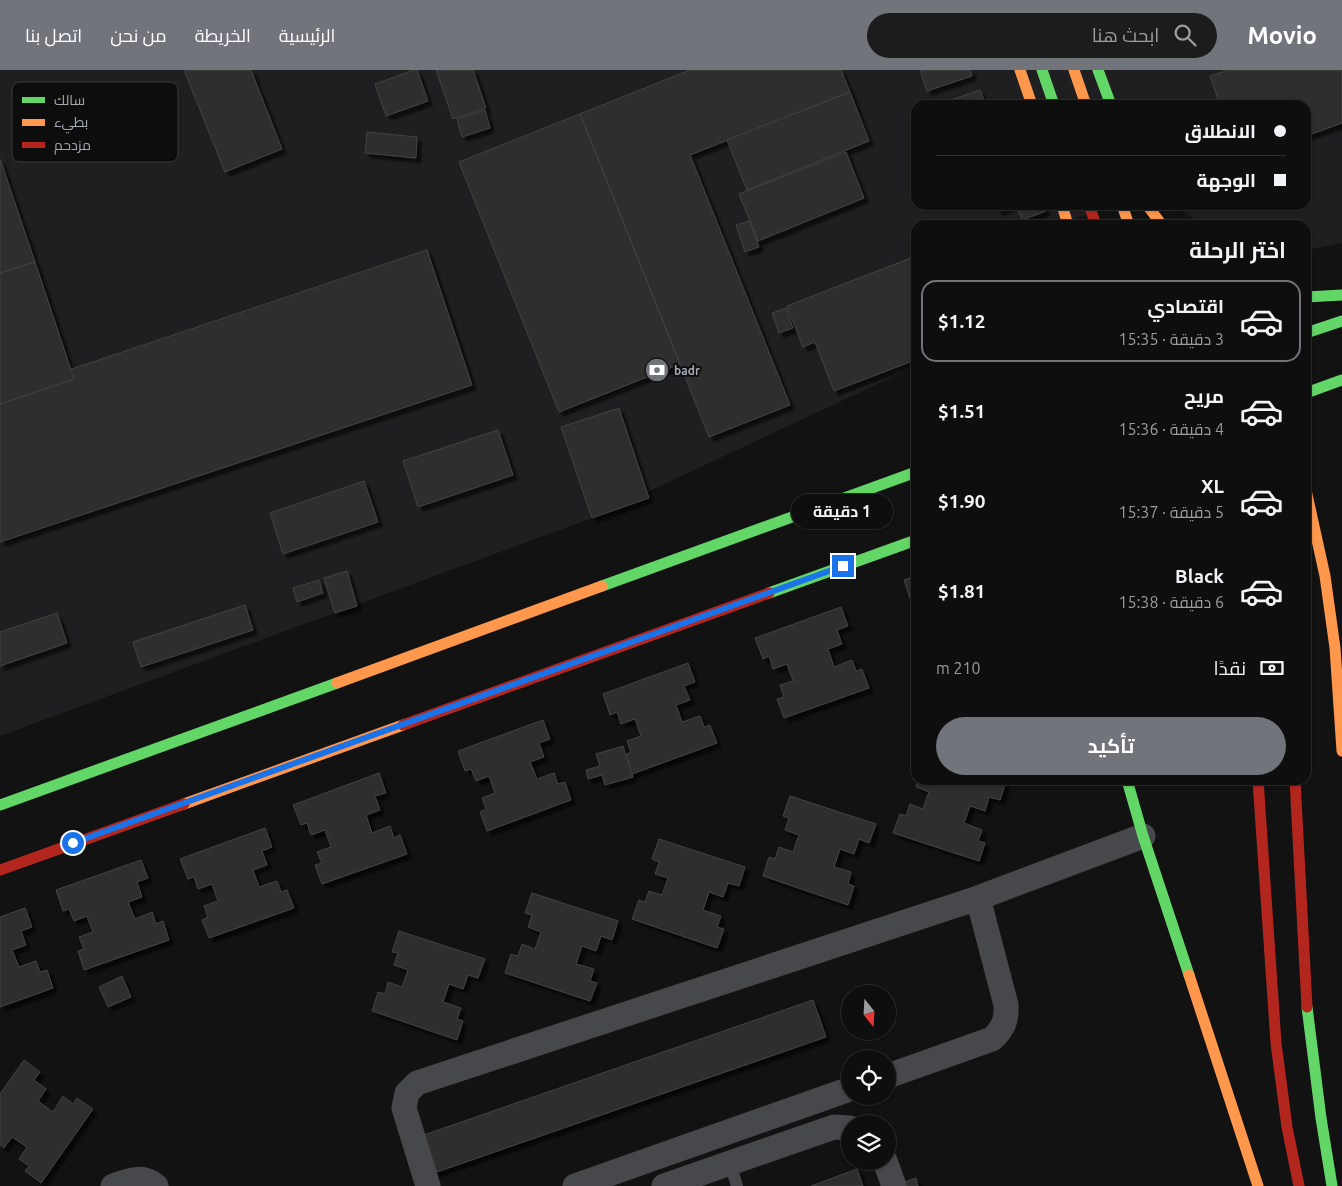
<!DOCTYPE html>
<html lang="ar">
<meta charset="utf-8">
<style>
:root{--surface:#0e0e0e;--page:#1c1c1c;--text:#f1f3f6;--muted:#9b9c9e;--line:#2e2e2e;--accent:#71747b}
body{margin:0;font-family:Ubuntu,Cairo,sans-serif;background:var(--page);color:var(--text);direction:rtl;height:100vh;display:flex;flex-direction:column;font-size:19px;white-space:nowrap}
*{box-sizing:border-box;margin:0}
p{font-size:16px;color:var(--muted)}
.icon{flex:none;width:28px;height:28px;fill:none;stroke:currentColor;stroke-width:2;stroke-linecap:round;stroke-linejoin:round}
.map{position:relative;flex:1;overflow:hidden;direction:ltr}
.drawer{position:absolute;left:911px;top:150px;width:400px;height:565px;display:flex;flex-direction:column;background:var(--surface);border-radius:15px;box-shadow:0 1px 4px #0004,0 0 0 1px var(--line);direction:rtl}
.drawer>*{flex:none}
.hud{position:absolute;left:911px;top:30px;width:400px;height:110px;border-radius:15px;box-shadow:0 1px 4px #0004,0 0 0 1px var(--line);direction:rtl;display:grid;align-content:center;height:110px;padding:0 25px;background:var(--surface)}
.needle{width:32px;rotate:162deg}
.buttons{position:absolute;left:841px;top:915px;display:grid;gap:10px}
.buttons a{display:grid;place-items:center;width:55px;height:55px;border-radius:50%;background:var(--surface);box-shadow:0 1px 4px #0004,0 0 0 1px var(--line);font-size:25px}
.end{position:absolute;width:22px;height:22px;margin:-11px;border:6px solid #1a73e8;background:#fff;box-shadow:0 0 0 2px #fff}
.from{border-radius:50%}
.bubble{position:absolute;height:35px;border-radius:18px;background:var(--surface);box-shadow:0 1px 4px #0004,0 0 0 1px var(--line);font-size:16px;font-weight:700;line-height:35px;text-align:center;direction:rtl}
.hud b{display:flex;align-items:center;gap:18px;height:48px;font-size:19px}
.hud b+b{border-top:1px solid var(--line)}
.hud i{width:12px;height:12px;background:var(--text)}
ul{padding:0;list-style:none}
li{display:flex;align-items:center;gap:15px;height:82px;margin:0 10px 8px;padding:0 15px;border:2px solid transparent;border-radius:15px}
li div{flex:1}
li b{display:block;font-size:19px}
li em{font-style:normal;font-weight:700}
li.active{border-color:var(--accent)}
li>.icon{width:45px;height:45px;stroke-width:1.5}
h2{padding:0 25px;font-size:22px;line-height:60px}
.pay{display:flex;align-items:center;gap:12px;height:55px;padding:0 25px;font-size:19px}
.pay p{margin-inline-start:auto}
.action{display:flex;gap:10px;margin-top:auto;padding:10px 25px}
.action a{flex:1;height:58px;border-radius:30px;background:var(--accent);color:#fff;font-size:20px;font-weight:700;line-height:58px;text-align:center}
header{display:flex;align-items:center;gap:30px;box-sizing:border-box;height:70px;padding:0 25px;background:var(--accent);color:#fff}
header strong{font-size:24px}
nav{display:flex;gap:28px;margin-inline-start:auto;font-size:18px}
.search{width:350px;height:45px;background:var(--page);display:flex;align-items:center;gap:12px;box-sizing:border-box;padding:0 18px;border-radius:28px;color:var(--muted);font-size:19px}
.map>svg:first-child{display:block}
.built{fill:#1f1f21}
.building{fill:#2d2d2e;stroke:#424346;filter:url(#shadow)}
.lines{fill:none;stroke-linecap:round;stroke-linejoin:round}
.lane{stroke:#47484b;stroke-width:12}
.street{stroke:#47484b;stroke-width:25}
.fast{stroke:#63d668;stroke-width:11}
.slow{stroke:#ff974d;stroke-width:11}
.jam{stroke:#b3261e;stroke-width:11}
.route{stroke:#1a73e8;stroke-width:6}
.labels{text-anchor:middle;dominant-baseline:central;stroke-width:4;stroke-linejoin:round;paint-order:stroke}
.poi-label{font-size:12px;font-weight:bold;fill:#a4a9b3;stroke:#0d0d0e;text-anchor:start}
.key{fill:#0d0d0e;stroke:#3a3c40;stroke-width:1}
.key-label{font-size:14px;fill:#a4a9b3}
</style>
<header>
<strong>Movio</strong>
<div class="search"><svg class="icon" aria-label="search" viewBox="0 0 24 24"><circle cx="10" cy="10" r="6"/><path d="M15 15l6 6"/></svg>ابحث هنا</div>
<nav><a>الرئيسية</a><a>الخريطة</a><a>من نحن</a><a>اتصل بنا</a></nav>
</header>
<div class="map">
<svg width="1342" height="1116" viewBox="0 0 1342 1116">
<defs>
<filter id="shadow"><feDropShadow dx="4.5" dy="4.5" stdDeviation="1" flood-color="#0009"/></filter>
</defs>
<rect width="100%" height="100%" fill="#121213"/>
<!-- built -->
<polygon class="built" points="0,0 1342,0 1342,173 1306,180 1306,155 1207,155 1189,146 1175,135 1306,135 1306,35 916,35 916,135 1115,135 1056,155 916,155 916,296 592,448 0,666"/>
<!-- building -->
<g class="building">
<polygon points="184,0 251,0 282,79 225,102"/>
<polygon points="414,0 417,0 428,31 386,46 375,14"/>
<polygon points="436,0 473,0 486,38 453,49"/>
<polygon points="690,0 841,0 850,22 690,85 790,335 709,367 580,44"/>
<polygon points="920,0 970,0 972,6 927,21"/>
<polygon points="1229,0 1342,0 1342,53 1306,66 1306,35 1220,35 1210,6"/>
<polygon points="980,20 986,35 936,35"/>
<polygon points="850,22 869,71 747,120 727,70"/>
<polygon points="485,40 490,58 462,67 457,49"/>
<polygon points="580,44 680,294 559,342 459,92"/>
<polygon points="367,62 417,67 416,88 365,83"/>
<polygon points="846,82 864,128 758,171 739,124"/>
<polygon points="0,89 35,192 0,203"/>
<polygon points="996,135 1014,135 998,141"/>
<polygon points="1016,135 1044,135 1046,141 1022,150"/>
<polygon points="750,151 759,177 745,182 736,155"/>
<polygon points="427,180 472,315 0,472 0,323"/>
<polygon points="916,186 916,277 911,279 915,290 834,321 815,272 803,277 787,236"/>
<polygon points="35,192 74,309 0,334 0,203"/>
<polygon points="786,238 793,258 779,263 772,243"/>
<polygon points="619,338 649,428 592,448 561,357"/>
<polygon points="498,360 513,405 418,437 403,391"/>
<polygon points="364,411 378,452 283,484 270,443"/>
<polygon points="347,501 357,536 335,543 324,508"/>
<polygon points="916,506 916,529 911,531 904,510"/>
<polygon points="319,510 323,523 297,532 293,518"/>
<polygon points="245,535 253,560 141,597 133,572"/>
<polygon points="841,537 848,556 837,560 842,574 828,579 834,597 852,590 856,601 862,599 869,618 784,648 777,629 784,627 780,615 793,611 787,594 773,599 769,586 763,589 755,568"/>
<polygon points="57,543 67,573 0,596 0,562"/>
<polygon points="688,593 695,612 684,616 690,630 676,635 682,652 700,646 704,657 710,655 717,673 632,704 625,685 631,682 627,671 641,666 635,649 621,654 617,642 610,645 603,624"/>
<polygon points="543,650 550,669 539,673 544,687 530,692 537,709 554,703 558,714 565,712 571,730 487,761 480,742 486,739 482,728 495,723 489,706 476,711 471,699 465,701 458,681"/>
<polygon points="623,676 633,707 605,715 602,705 588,709 586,700 600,696 596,684"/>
<polygon points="379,703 386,723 375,726 380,740 366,745 372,763 390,756 394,768 400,765 407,784 322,814 315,795 322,793 317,782 331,777 325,760 311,765 307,753 301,755 293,735"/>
<polygon points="918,710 1006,711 1000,730 989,727 985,741 970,736 964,753 982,760 978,771 985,773 979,791 893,763 900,744 906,746 910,734 923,739 929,722 916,717"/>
<polygon points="790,726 876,754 869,773 859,769 854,784 840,779 834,797 851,802 848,814 854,816 848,835 763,806 769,787 775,789 779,777 793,782 799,765 785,760 789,748 783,746"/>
<polygon points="265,758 272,777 262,781 267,795 253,800 259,817 277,811 281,822 287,820 294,838 209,868 202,850 208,847 204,836 218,831 212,814 198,819 194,807 188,809 180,789"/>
<polygon points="659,769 745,797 739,816 728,813 723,827 709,822 703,840 721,846 717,857 724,859 717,878 632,849 639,830 645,832 649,821 662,825 668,808 655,804 659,792 652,789"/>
<polygon points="141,790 148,808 137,812 142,827 128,832 135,849 152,842 156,854 163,851 169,870 84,900 78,881 84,879 79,867 93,862 87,846 74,851 69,839 63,841 56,820"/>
<polygon points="532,823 618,851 612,870 601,866 596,881 582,876 576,894 594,899 590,911 597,913 590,931 505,903 511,884 518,886 522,874 535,879 541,862 528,857 532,845 525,843"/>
<polygon points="25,838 32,857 21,861 26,875 12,880 19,897 36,891 40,902 47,900 53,918 0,937 0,847"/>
<polygon points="399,861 485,889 478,908 468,905 463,919 449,914 443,932 461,938 457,949 463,951 457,970 372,941 378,922 385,924 388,912 402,917 408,900 394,895 398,883 392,882"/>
<polygon points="122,906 131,927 108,937 99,917"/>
<polygon points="813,930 826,967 434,1103 421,1066"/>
<polygon points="24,990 40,1002 34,1010 46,1019 38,1031 53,1042 63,1026 73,1034 77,1028 93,1039 41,1113 25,1101 29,1096 19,1089 27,1077 12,1067 4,1078 0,1075 0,1024"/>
<polygon points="857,1099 863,1116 811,1116"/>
<polygon points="916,1108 918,1116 900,1116 899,1114"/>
</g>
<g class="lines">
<!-- lane -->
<polyline class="lane" points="730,1093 737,1116"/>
<!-- street -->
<g class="street">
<path d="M888 1006 992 969C1003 959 1007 950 1006 935L978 828"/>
<polyline points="885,1091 894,1116"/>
<path d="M113 1116C128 1111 142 1104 156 1116"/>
<polyline points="428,1116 404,1038 407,1023 417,1013 978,828 1143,766"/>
<polyline points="575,1116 850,1019"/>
<polyline points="664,1116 834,1057 850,1058"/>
</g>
<!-- fast -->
<g class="fast">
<polyline points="1042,0 1054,35"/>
<polyline points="1098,0 1111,35"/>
<polyline points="1306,227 1342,225"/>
<polyline points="1306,263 1342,251"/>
<polyline points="1306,323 1342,310"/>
<polyline points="602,516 916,402"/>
<polyline points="769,523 916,470"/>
<polyline points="1127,710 1143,766 1189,905"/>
<polyline points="0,735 337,613"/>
<polyline points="1307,937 1321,1048 1332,1116"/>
</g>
<!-- slow -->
<g class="slow">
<polyline points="1020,0 1032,35"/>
<polyline points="1074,0 1086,35"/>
<polyline points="1062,135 1068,155"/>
<polyline points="1122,135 1129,155"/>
<polyline points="1147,135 1162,155"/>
<polyline points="1306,420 1325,506 1335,578 1342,681"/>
<polyline points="337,613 602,516"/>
<polyline points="184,734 403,655"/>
<polyline points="1189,905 1258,1116"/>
</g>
<!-- jam -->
<g class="jam">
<polyline points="1089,135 1096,155"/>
<polyline points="403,655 769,523"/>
<polyline points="1258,710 1276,973 1287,1057 1299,1116"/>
<polyline points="1295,710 1307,937"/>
<polyline points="0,800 184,734"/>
</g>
</g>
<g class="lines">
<!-- route -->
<polyline class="route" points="73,773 843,496"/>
</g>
<!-- icons -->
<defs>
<g id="bank-disc" transform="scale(1.25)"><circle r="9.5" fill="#71747b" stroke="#0d0d0e"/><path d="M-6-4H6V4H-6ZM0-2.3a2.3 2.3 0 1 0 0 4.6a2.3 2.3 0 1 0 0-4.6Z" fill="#fff"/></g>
</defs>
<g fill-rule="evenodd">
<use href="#bank-disc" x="657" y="300"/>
</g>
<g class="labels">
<!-- poi labels -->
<g class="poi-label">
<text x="674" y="300">badr</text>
</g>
</g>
<!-- legend -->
<rect x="12" y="12" width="166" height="80" rx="8" class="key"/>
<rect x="22" y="27" width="23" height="6" fill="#63d668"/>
<rect x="22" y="49" width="23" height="7" fill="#ff974d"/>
<rect x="22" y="72" width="23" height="6" fill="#b3261e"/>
<g class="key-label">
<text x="54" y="35">سالك</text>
<text x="54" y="57">بطيء</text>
<text x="54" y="80">مزدحم</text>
</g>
</svg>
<div class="buttons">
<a><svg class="needle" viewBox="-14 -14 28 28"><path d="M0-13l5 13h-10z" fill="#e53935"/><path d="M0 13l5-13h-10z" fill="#9b9c9e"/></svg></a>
<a><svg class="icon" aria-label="locate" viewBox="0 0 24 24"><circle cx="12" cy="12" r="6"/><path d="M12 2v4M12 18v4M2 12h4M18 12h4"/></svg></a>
<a><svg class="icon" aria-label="layers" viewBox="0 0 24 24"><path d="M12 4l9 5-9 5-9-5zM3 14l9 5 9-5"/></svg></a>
</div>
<i class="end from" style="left:73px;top:773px"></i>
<i class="end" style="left:843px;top:496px"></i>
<div class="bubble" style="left:791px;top:424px;width:102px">1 دقيقة</div>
<div class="hud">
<b><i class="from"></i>الانطلاق</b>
<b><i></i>الوجهة</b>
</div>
<section class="drawer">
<h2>اختر الرحلة</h2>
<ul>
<li class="active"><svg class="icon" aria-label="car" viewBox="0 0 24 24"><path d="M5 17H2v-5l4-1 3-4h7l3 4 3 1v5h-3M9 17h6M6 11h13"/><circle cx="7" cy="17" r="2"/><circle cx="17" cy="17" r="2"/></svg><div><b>اقتصادي</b><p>3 دقيقة · 15:35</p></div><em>$1.12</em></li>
<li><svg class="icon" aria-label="car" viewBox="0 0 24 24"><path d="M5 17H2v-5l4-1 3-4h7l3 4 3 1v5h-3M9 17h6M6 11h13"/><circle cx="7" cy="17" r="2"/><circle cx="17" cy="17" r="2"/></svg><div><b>مريح</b><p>4 دقيقة · 15:36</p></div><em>$1.51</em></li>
<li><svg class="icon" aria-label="car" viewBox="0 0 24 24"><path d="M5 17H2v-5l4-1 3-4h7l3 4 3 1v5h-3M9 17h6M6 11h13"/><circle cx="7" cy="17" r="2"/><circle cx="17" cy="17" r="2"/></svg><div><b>XL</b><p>5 دقيقة · 15:37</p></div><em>$1.90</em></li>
<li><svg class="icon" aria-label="car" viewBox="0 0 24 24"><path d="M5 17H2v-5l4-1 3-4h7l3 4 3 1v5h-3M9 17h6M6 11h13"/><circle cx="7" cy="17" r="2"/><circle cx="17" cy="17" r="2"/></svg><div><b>Black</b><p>6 دقيقة · 15:38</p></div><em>$1.81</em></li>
</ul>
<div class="pay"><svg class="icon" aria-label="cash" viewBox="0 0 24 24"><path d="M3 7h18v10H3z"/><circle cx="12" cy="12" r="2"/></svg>نقدًا<p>210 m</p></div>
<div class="action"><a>تأكيد</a></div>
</section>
</div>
